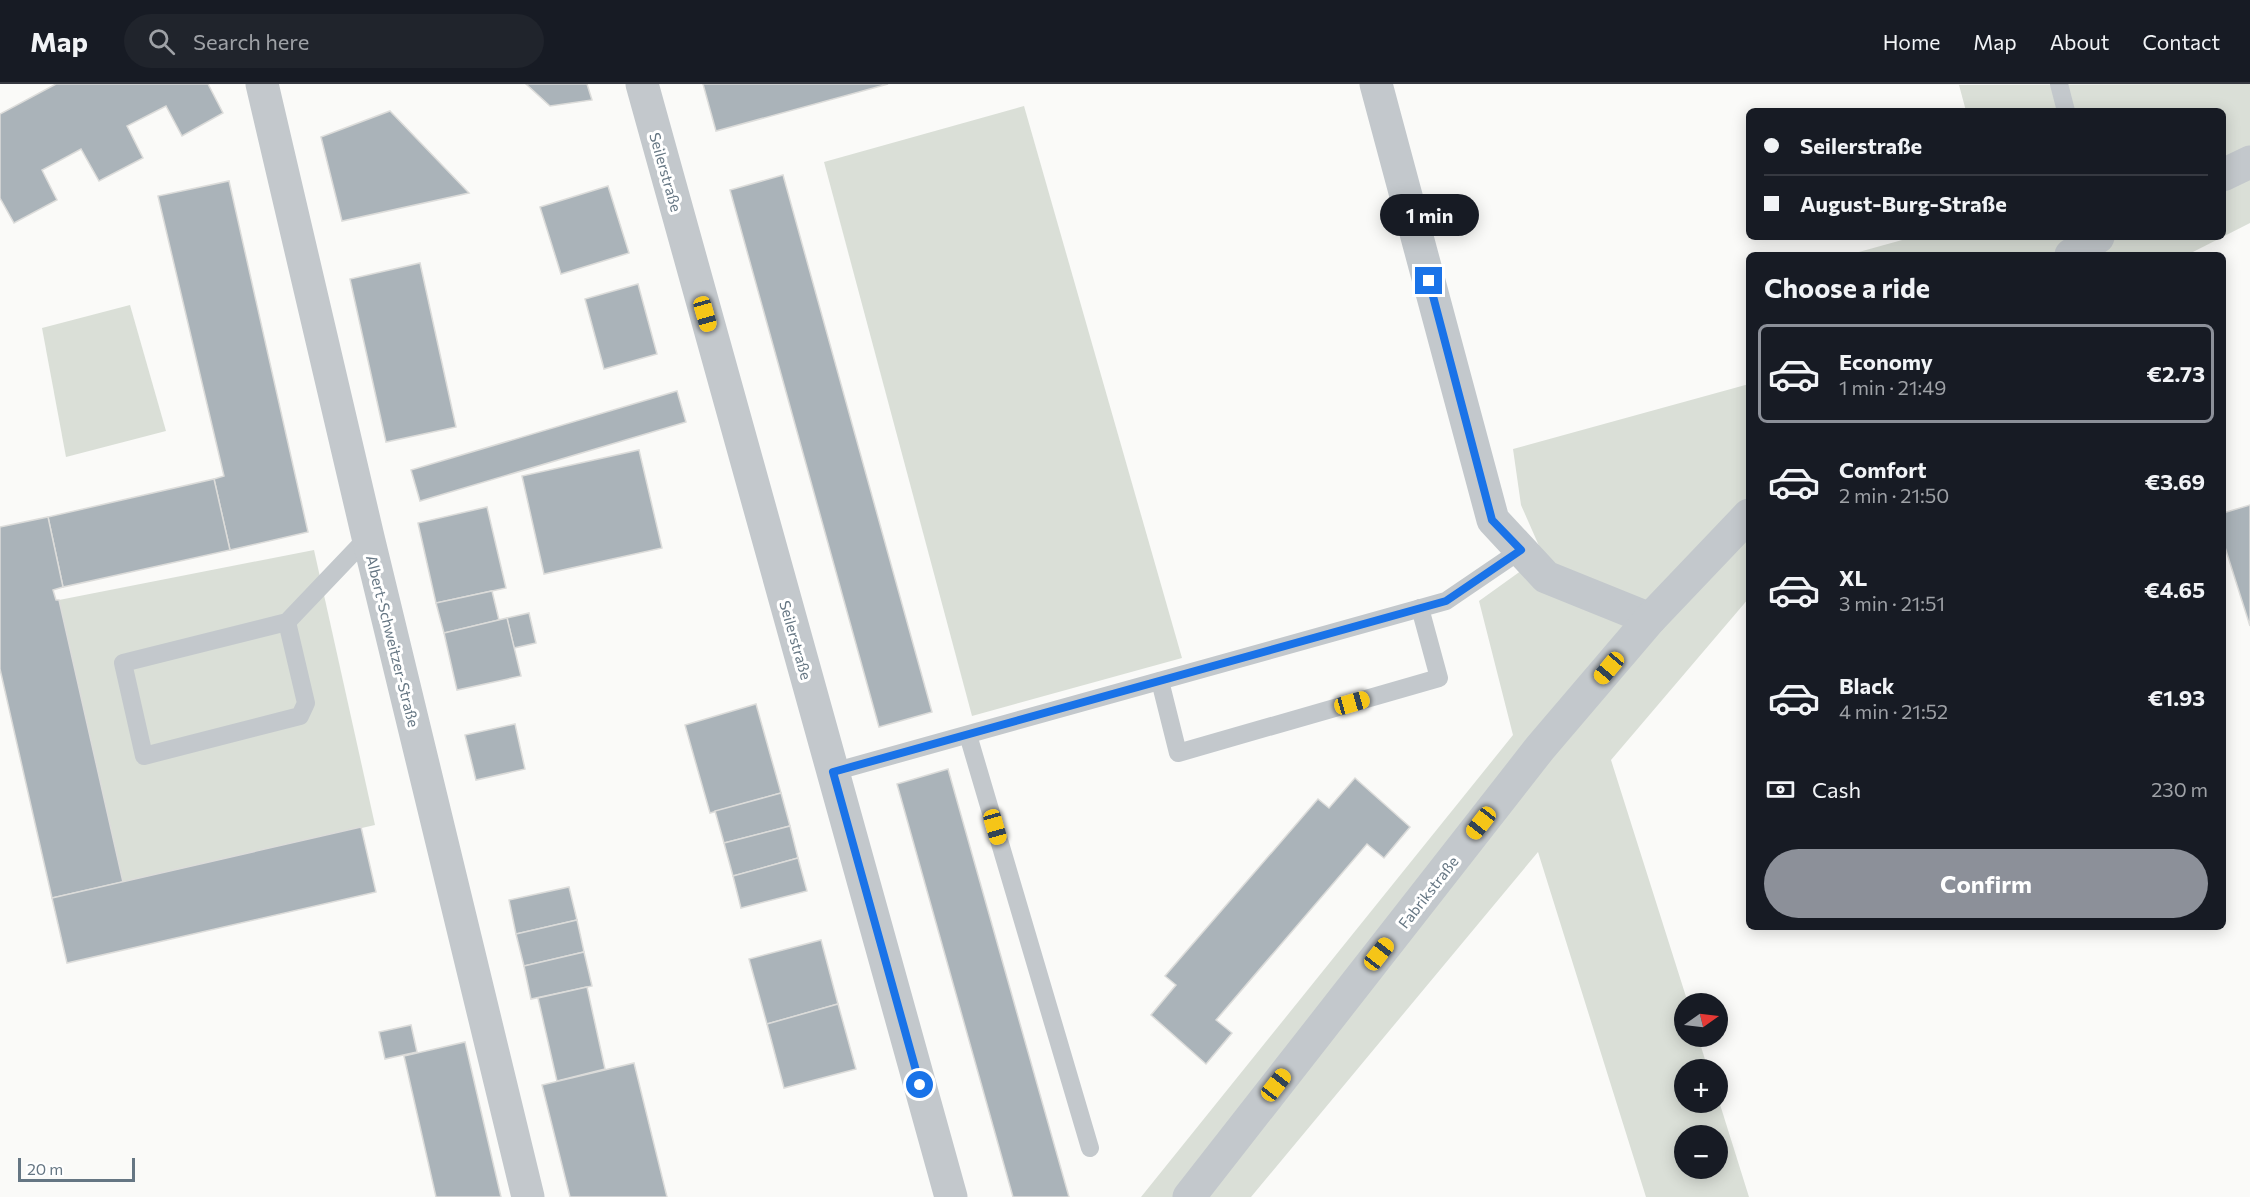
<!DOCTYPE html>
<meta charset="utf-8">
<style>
:root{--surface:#171b24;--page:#20242c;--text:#f1f3f6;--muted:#9ea1a6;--line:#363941;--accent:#8c9099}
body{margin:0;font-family:Commissioner,sans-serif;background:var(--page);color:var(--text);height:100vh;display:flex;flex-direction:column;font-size:22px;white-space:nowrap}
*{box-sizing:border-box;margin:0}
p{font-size:20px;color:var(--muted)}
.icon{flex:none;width:33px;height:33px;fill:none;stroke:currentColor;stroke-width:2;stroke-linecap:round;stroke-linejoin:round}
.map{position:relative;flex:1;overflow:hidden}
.details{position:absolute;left:1746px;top:168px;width:480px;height:678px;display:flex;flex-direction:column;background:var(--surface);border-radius:9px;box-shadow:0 3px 15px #0003}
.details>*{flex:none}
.guide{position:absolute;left:1746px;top:24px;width:480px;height:132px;border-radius:9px;box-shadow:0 3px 15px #0003;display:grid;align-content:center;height:132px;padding:0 18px;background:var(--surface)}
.needle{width:39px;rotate:76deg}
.tools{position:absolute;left:1674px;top:909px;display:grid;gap:12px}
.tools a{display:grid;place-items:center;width:54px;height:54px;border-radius:50%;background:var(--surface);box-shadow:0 3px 15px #0003;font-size:30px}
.scale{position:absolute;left:18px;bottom:15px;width:117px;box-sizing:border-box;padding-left:6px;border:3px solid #657683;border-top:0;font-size:16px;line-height:21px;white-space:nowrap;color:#657683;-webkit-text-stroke:4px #fff;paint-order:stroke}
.end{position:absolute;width:27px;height:27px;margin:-14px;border:8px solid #1a73e8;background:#fff;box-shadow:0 0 0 3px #fff}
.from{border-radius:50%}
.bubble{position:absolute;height:42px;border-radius:21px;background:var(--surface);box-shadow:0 3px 15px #0003;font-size:20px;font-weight:700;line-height:42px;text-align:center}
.car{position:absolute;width:18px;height:36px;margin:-18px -9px;border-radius:8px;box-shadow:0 0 4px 2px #0007;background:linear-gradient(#f5c518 24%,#345 0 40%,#f5c518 0 76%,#345 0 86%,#f5c518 0)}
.guide b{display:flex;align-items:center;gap:21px;height:57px;font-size:22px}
.guide b+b{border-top:2px solid var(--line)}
.guide i{width:15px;height:15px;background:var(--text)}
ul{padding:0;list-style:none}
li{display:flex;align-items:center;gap:18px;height:99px;margin:0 12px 9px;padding:0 6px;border:3px solid transparent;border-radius:9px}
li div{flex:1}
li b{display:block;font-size:22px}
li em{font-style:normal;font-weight:700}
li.current{border-color:var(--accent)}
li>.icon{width:54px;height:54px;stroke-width:1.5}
h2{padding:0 18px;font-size:27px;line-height:72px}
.pay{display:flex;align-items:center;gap:15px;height:66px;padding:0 18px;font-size:22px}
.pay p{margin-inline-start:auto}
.button{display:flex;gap:12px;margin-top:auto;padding:12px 18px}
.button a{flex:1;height:69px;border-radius:36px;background:var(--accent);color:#fff;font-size:24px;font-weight:700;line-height:69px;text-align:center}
header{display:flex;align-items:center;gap:36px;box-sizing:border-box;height:84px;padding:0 30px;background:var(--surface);border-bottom:2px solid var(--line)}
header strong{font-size:28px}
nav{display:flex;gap:33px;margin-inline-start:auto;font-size:21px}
.search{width:420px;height:54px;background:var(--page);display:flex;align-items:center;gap:15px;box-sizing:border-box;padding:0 21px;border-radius:33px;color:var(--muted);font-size:22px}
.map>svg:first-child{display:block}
.green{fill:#dadfd7;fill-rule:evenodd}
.building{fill:#aab3b9;stroke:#dcdcda;stroke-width:1.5}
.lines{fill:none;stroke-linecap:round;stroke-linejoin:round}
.service{stroke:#c3c8cc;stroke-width:18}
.minor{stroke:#c3c8cc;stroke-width:33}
.route{stroke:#1a73e8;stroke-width:8}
.labels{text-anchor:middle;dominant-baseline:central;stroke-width:6;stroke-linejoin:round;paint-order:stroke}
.street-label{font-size:15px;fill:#657683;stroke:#fff}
</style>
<header>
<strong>Map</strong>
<div class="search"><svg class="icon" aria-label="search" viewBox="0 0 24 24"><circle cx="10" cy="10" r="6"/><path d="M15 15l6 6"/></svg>Search here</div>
<nav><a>Home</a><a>Map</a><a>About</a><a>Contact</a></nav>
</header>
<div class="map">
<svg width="2250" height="1113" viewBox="0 0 2250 1113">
<rect width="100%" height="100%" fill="#fafaf8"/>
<!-- green -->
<g class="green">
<polygon points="2250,0 2250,139 2187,171 1848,171 1913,153 2223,153 2223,27 1966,27 1959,1"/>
<polygon points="1024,22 1182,574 972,632 824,78"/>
<polygon points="130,221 166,347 66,373 42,244"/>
<path d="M1749 300V514L1611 676 1688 919 1684 920V952L1698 953 1708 985 1684 986V1018H1718V1014L1749 1113H1646L1538 768 1251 1113H1141L1513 651 1479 517 1543 471 1521 421 1513 365ZM1684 1052H1718V1084H1684Z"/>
<polygon points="314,466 375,741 123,798 59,516"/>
</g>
<!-- building -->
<g class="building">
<polygon points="56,0 208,0 223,29 182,52 166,22 127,42 143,74 99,97 81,65 42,86 57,116 14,139 0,114 0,30"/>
<polygon points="526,0 587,0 592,16 550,22"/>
<polygon points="703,0 888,0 716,47"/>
<polygon points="390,27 469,109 342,137 321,53"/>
<polygon points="783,91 932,628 879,643 730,106"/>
<polygon points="229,97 308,448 230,466 214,395 224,392 158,112"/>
<polygon points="608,102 629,169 561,190 540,123"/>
<polygon points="420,179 456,343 386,358 350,195"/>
<polygon points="638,200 657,270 604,285 585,215"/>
<polygon points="677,307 686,338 420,417 411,386"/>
<polygon points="639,366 662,464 544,490 522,392"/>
<polygon points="214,395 230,466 63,503 48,433"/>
<polygon points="2250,421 2250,542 2223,457 2223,429"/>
<polygon points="487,423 506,504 436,519 418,439"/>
<polygon points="48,433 63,503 53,506 56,516 59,516 123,798 52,814 0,585 0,443"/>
<polygon points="492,507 499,536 444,549 436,519"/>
<polygon points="529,529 536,559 514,564 507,534"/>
<polygon points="507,534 521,592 457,606 444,549"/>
<polygon points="756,620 781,709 710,729 685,641"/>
<polygon points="515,640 525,685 476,696 465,651"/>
<polygon points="948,685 1069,1113 1013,1113 897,700"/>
<polygon points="1355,694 1410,743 1384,774 1367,760 1216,936 1232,949 1206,980 1151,931 1176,901 1165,892 1318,715 1329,724"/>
<polygon points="781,709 790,742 724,759 715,727"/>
<polygon points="790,742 798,774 733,792 724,759"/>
<polygon points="361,743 376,808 67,879 52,814"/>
<polygon points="798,774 807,807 741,824 733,792"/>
<polygon points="569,803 577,836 516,850 509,816"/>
<polygon points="577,836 584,868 524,882 516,850"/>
<polygon points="821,856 838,920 767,940 749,875"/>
<polygon points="584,868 592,902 531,915 524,882"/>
<polygon points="587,903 605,985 557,997 538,914"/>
<polygon points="838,920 856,985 784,1004 767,940"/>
<polygon points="411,941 417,968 385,975 379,948"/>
<polygon points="465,958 477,1010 501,1113 436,1113 404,972"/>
<polygon points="634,979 667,1113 570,1113 542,1001"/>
</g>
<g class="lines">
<!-- service -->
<g class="service">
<polyline points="2059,0 2066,27"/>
<polyline points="287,538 306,619 300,632 144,672 123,579 287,538 368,453"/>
<polyline points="1160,597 1178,669 1439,594 1420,524"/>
<polyline points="968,651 1090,1064"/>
<polyline points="833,688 1446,517 1521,466"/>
</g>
<!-- minor -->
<g class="minor">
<polyline points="262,0 368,453 528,1113"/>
<polyline points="642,0 951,1113"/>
<polyline points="1376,0 1493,436 1546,493 1650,535"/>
<polyline points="2223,91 2250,78"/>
<polyline points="2071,171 2098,153"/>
<polyline points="1189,1113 1540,664 1650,535 1749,431"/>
</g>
</g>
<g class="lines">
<!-- route -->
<polyline class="route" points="920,1001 833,688 1446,517 1521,466 1492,436 1429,197"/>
</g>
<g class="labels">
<!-- street labels -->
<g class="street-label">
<text transform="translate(666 88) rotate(74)">Seilerstraße</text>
<text transform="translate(796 556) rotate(74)">Seilerstraße</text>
<text transform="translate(393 557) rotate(76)">Albert-Schweitzer-Straße</text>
<text transform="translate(1428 808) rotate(-52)">Fabrikstraße</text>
</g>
</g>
</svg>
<div class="tools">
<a><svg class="needle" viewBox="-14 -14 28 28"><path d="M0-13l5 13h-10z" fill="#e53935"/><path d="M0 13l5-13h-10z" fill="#9ea1a6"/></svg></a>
<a>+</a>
<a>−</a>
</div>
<div class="scale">20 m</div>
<i class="end from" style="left:920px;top:1001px"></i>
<i class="end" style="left:1429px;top:197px"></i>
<div class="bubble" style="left:1380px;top:110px;width:99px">1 min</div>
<i class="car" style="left:705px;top:230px;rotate:164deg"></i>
<i class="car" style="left:1609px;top:584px;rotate:220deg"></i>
<i class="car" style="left:1352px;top:619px;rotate:74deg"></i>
<i class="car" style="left:1481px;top:739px;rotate:218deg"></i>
<i class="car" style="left:995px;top:743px;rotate:164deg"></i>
<i class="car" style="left:1379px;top:870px;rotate:38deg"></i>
<i class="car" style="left:1276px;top:1001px;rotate:38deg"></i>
<div class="guide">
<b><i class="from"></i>Seilerstraße</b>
<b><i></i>August-Burg-Straße</b>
</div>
<section class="details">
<h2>Choose a ride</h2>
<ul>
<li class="current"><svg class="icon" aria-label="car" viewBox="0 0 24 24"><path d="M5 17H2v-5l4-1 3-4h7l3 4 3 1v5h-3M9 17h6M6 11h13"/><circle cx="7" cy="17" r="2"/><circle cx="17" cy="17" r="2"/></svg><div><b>Economy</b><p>1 min · 21:49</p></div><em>€2.73</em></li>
<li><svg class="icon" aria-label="car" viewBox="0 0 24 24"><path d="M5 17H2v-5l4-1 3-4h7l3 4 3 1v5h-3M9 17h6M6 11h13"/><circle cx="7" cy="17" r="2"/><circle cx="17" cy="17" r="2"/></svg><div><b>Comfort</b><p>2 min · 21:50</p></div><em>€3.69</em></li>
<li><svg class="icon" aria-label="car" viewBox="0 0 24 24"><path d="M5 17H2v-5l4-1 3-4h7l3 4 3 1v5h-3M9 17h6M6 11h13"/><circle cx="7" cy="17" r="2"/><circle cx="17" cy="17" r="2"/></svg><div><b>XL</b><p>3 min · 21:51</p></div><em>€4.65</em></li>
<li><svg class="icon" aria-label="car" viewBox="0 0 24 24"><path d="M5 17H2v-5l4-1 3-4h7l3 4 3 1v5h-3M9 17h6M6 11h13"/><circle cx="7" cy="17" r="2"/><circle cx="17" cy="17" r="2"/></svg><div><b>Black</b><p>4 min · 21:52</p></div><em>€1.93</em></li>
</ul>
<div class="pay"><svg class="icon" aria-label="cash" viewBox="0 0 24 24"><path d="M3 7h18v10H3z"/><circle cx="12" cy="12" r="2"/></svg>Cash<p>230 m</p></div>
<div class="button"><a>Confirm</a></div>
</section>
</div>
